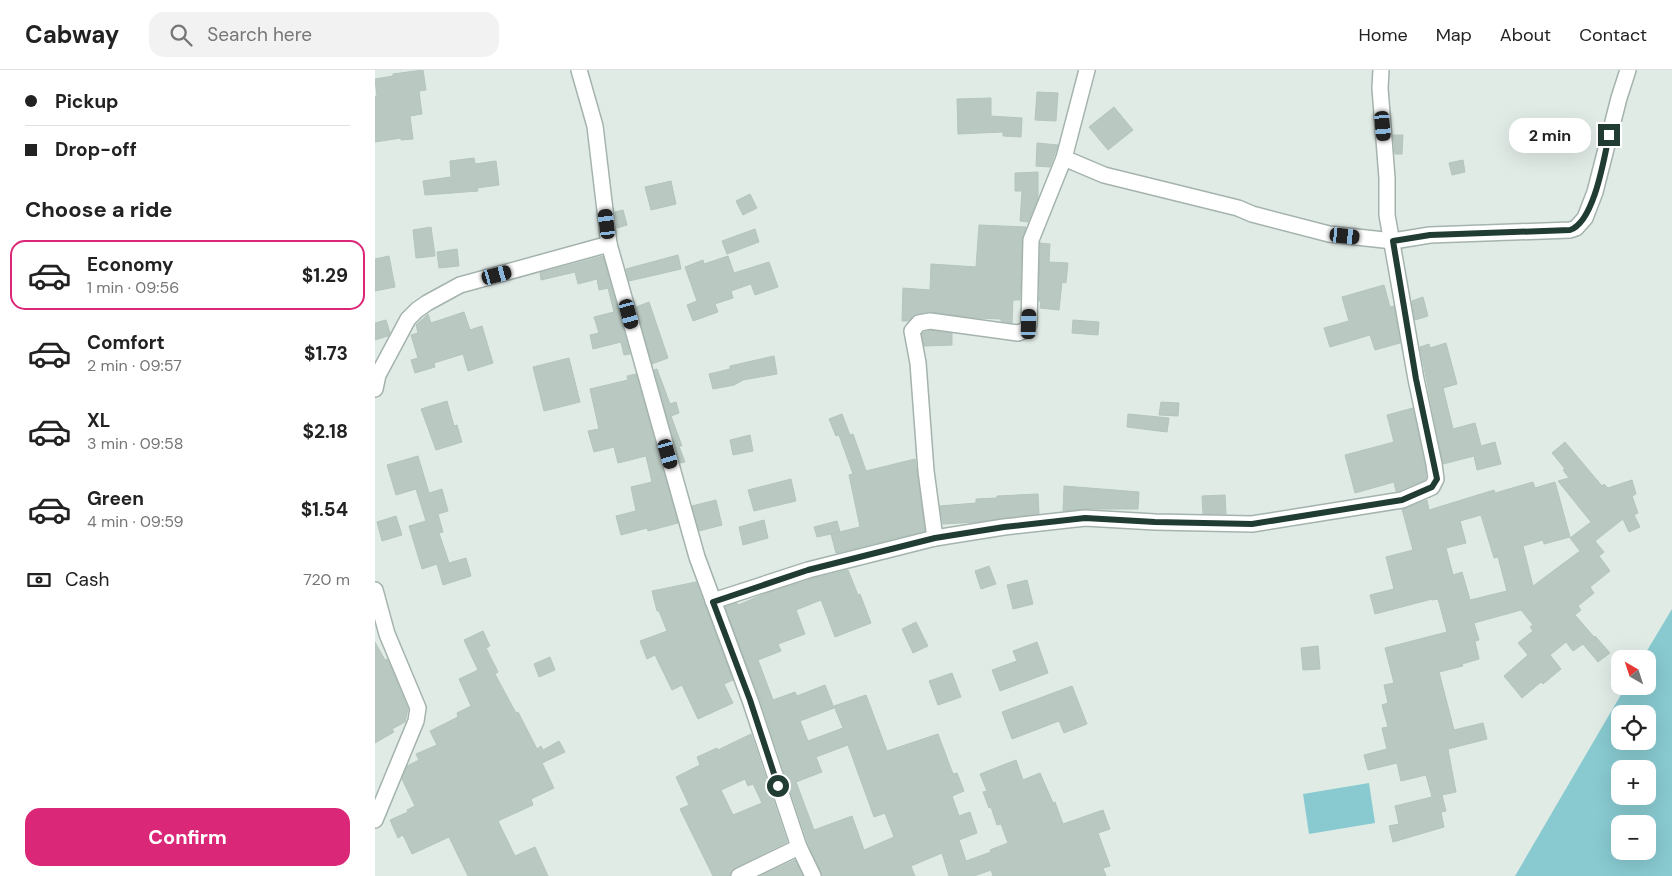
<!DOCTYPE html>
<meta charset="utf-8">
<style>
:root{--surface:#fff;--page:#f2f2f2;--text:#222;--muted:#767676;--line:#e0e0e0;--accent:#db2777}
body{margin:0;font-family:"DM Sans",sans-serif;background:var(--page);color:var(--text);height:100vh;display:flex;flex-direction:column;font-size:19px;white-space:nowrap}
*{box-sizing:border-box;margin:0}
p{font-size:16px;color:var(--muted)}
.icon{flex:none;width:28px;height:28px;fill:none;stroke:currentColor;stroke-width:2;stroke-linecap:round;stroke-linejoin:round}
.map{position:relative;flex:1;overflow:hidden}
.side{display:flex;flex-direction:column;background:var(--surface);width:375px}
.side>*{flex:none}
.banner{display:grid;align-content:center;height:110px;padding:0 25px;background:var(--surface)}
.needle{width:32px;rotate:321deg}
.fabs{position:absolute;left:1236px;top:580px;display:grid;gap:10px}
.fabs a{display:grid;place-items:center;width:45px;height:45px;border-radius:10px;background:var(--surface);box-shadow:0 5px 20px #0002;font-size:25px}
.end{position:absolute;width:22px;height:22px;margin:-11px;border:6px solid #213c33;background:#fff;box-shadow:0 0 0 2px #fff}
.from{border-radius:50%}
.bubble{position:absolute;height:35px;border-radius:15px;background:var(--surface);box-shadow:0 5px 20px #0002;font-size:16px;font-weight:700;line-height:35px;text-align:center}
.car{position:absolute;width:15px;height:30px;margin:-15px -8px;border-radius:6px;box-shadow:0 0 4px 1px #0007;background:linear-gradient(#222 24%,#8ab4d8 0 40%,#222 0 76%,#8ab4d8 0 86%,#222 0)}
.banner b{display:flex;align-items:center;gap:18px;height:48px;font-size:19px}
.banner b+b{border-top:1px solid var(--line)}
.banner i{width:12px;height:12px;background:var(--text)}
ul{padding:0;list-style:none}
li{display:flex;align-items:center;gap:15px;height:70px;margin:0 10px 8px;padding:0 15px;border:2px solid transparent;border-radius:15px}
li div{flex:1}
li b{display:block;font-size:19px}
li em{font-style:normal;font-weight:700}
li.active{border-color:var(--accent)}
li>.icon{width:45px;height:45px;stroke-width:1.5}
h2{padding:0 25px;font-size:22px;line-height:60px}
.pay{display:flex;align-items:center;gap:12px;height:55px;padding:0 25px;font-size:19px}
.pay p{margin-inline-start:auto}
.button{display:flex;gap:10px;margin-top:auto;padding:10px 25px}
.button a{flex:1;height:58px;border-radius:15px;background:var(--accent);color:#fff;font-size:20px;font-weight:700;line-height:58px;text-align:center}
header{display:flex;align-items:center;gap:30px;box-sizing:border-box;height:70px;padding:0 25px;background:var(--surface);border-bottom:1px solid var(--line)}
header strong{font-size:24px}
nav{display:flex;gap:28px;margin-inline-start:auto;font-size:18px}
.search{width:350px;height:45px;background:var(--page);display:flex;align-items:center;gap:12px;box-sizing:border-box;padding:0 18px;border-radius:15px;color:var(--muted);font-size:19px}
main{display:flex;flex:1;min-height:0}
.map>svg:first-child{display:block}
.water{fill:#88cad0;fill-rule:evenodd}
.building{fill:#b9c9c1;stroke:#b3c5bc;fill-rule:evenodd}
.lines{fill:none;stroke-linecap:round;stroke-linejoin:round}
.street-casing{stroke:#a4b3ad;stroke-width:18}
.street{stroke:#fff;stroke-width:15}
.route{stroke:#213c33;stroke-width:6}
</style>
<header>
<strong>Cabway</strong>
<div class="search"><svg class="icon" aria-label="search" viewBox="0 0 24 24"><circle cx="10" cy="10" r="6"/><path d="M15 15l6 6"/></svg>Search here</div>
<nav><a>Home</a><a>Map</a><a>About</a><a>Contact</a></nav>
</header>
<main>
<section class="side">
<div class="banner">
<b><i class="from"></i>Pickup</b>
<b><i></i>Drop-off</b>
</div>
<h2>Choose a ride</h2>
<ul>
<li class="active"><svg class="icon" aria-label="car" viewBox="0 0 24 24"><path d="M5 17H2v-5l4-1 3-4h7l3 4 3 1v5h-3M9 17h6M6 11h13"/><circle cx="7" cy="17" r="2"/><circle cx="17" cy="17" r="2"/></svg><div><b>Economy</b><p>1 min · 09:56</p></div><em>$1.29</em></li>
<li><svg class="icon" aria-label="car" viewBox="0 0 24 24"><path d="M5 17H2v-5l4-1 3-4h7l3 4 3 1v5h-3M9 17h6M6 11h13"/><circle cx="7" cy="17" r="2"/><circle cx="17" cy="17" r="2"/></svg><div><b>Comfort</b><p>2 min · 09:57</p></div><em>$1.73</em></li>
<li><svg class="icon" aria-label="car" viewBox="0 0 24 24"><path d="M5 17H2v-5l4-1 3-4h7l3 4 3 1v5h-3M9 17h6M6 11h13"/><circle cx="7" cy="17" r="2"/><circle cx="17" cy="17" r="2"/></svg><div><b>XL</b><p>3 min · 09:58</p></div><em>$2.18</em></li>
<li><svg class="icon" aria-label="car" viewBox="0 0 24 24"><path d="M5 17H2v-5l4-1 3-4h7l3 4 3 1v5h-3M9 17h6M6 11h13"/><circle cx="7" cy="17" r="2"/><circle cx="17" cy="17" r="2"/></svg><div><b>Green</b><p>4 min · 09:59</p></div><em>$1.54</em></li>
</ul>
<div class="pay"><svg class="icon" aria-label="cash" viewBox="0 0 24 24"><path d="M3 7h18v10H3z"/><circle cx="12" cy="12" r="2"/></svg>Cash<p>720 m</p></div>
<div class="button"><a>Confirm</a></div>
</section>
<div class="map">
<svg width="1297" height="806" viewBox="0 0 1297 806">
<rect width="100%" height="100%" fill="#e1ebe6"/>
<!-- water -->
<g class="water">
<path d="M1297 539V806H1140L1251 616H1272V589H1267ZM1245 644H1272V671H1245ZM1245 699H1272V726H1245ZM1245 754H1272V781H1245Z"/>
<polygon points="994,713 1000,753 934,764 928,724"/>
</g>
<!-- building -->
<g class="building">
<polygon points="48,0 51,20 44,21 47,44 35,46 38,69 26,70 26,68 0,72 0,27 2,26 0,9 18,6 18,4"/>
<polygon points="662,22 683,23 681,51 660,50"/>
<polygon points="616,28 616,46 647,48 646,67 628,66 628,62 583,64 582,29"/>
<polygon points="739,37 758,60 733,80 714,57"/>
<polygon points="1018,65 1028,65 1027,84 1020,84"/>
<polygon points="662,73 683,75 675,97 661,96"/>
<polygon points="99,88 100,94 121,91 124,115 102,118 103,121 50,125 48,111 76,107 75,91"/>
<polygon points="1088,90 1090,102 1077,105 1074,93"/>
<polygon points="663,102 663,128 653,152 645,151 647,121 640,121 640,103"/>
<polygon points="296,111 301,134 276,140 270,117"/>
<polygon points="375,124 382,138 368,145 361,131"/>
<polygon points="248,140 252,155 242,158 240,142"/>
<polygon points="604,155 651,157 647,170 645,230 638,230 637,253 626,251 626,249 601,248 556,242 542,244 533,251 527,251 528,218 555,220 556,194 601,197"/>
<polygon points="56,157 60,186 41,188 38,160"/>
<polygon points="380,159 384,172 352,184 347,171"/>
<polygon points="665,173 675,174 674,192 693,193 691,213 687,212 684,240 665,238 666,231 664,231"/>
<polygon points="82,179 84,196 64,198 62,182"/>
<polygon points="303,185 306,199 254,211 251,199"/>
<polygon points="14,186 20,217 0,221 0,189"/>
<polygon points="228,186 255,284 249,285 246,272 218,279 215,265 224,263 219,247 239,242 233,218 224,220 222,209 203,214 200,202 166,210 165,203"/>
<polygon points="353,186 359,203 394,192 403,217 380,225 376,214 356,221 358,228 340,234 343,242 318,251 312,235 322,231 310,197 328,190 329,194"/>
<polygon points="1009,215 1015,237 1019,236 1025,273 1000,280 995,265 955,277 949,258 974,251 967,227"/>
<polygon points="1048,227 1053,246 1040,250 1037,231"/>
<polygon points="274,232 293,288 277,294 261,237"/>
<polygon points="89,242 95,260 107,256 118,293 93,301 88,284 59,293 60,297 40,303 36,290 43,288 36,265 43,263 41,255 53,244 56,253"/>
<polygon points="11,250 15,263 13,266 0,270 0,253"/>
<polygon points="698,250 724,252 723,265 697,263"/>
<polygon points="555,260 577,263 577,275 549,276 547,264 549,262"/>
<polygon points="1071,273 1082,314 1068,318 1078,359 1100,353 1106,376 1120,372 1126,394 1102,400 1099,386 1068,394 1045,277 1054,274 1055,278"/>
<polygon points="399,286 402,304 368,310 359,315 338,319 334,304 355,299 355,296"/>
<polygon points="194,288 205,332 169,341 158,297"/>
<polygon points="282,299 295,334 301,332 304,343 296,346 307,376 304,376 310,392 305,393 279,300"/>
<polygon points="261,304 303,453 273,461 272,458 246,465 241,446 261,441 256,417 277,412 271,386 243,393 239,377 219,382 213,361 224,359 215,319 253,310 252,306"/>
<polygon points="72,331 79,356 82,355 87,372 61,380 46,339"/>
<polygon points="786,332 804,333 803,346 784,345"/>
<polygon points="1038,338 1050,396 1051,407 1050,410 1024,421 1021,421 1019,412 980,423 970,385 1019,372 1012,345"/>
<polygon points="467,344 475,365 478,364 491,401 540,389 550,461 461,483 456,464 485,457 474,405 478,404 464,365 461,366 454,349"/>
<polygon points="753,344 794,348 792,362 752,357"/>
<polygon points="375,365 378,381 358,385 355,370"/>
<path d="M1190 372 1227 416 1229 414 1233 418 1257 410 1261 424 1257 426 1263 443 1259 445 1265 457 1254 462 1248 449 1220 471 1229 482 1224 486 1235 501 1215 517 1219 523 1203 536 1206 540 1200 545 1219 567 1220 566 1235 583 1223 592 1208 574 1198 581 1191 572 1175 585 1186 599 1168 614 1166 612 1147 628 1129 606 1153 585 1143 573 1158 561 1155 557 1158 555 1146 540 1099 553 1104 570 1100 571 1104 589 1087 594 1088 596 1064 602 1079 660 1108 653 1112 669 1073 679 1081 722 1067 725 1071 741 1066 742 1069 757 1018 772 1014 756 1024 754 1020 736 1057 727 1051 705 1026 711 1022 693 993 700 989 685 1012 679 1007 658 1013 657 1007 635 1013 633 1009 615 1019 613 1010 578 1072 562 1063 529 1057 530V529L1000 544 995 525 1019 519 1011 487 1038 480 1027 439 1052 430 1054 440 1119 420 1120 423 1158 412 1160 418 1180 412 1195 467 1169 474 1168 470 1148 476 1158 516 1205 481 1195 468 1216 452 1183 411 1194 408 1188 400 1190 399 1177 383ZM1106 445 1119 488 1123 487 1132 521 1095 530 1087 502 1078 505 1071 478 1091 473 1085 451Z"/>
<polygon points="43,386 54,423 67,419 73,441 63,444 68,462 64,463 74,493 91,488 96,506 68,515 62,494 47,499 34,456 51,451 41,419 21,425 12,395"/>
<polygon points="416,409 421,431 379,441 373,420"/>
<polygon points="689,416 764,422 763,439 710,439 688,441"/>
<polygon points="663,424 664,444 602,452 568,454 565,436 601,433 601,429 622,428 622,426"/>
<polygon points="850,425 851,444 828,444 827,426"/>
<polygon points="341,430 347,455 324,461 317,436"/>
<polygon points="21,446 27,465 7,471 2,452"/>
<polygon points="389,450 393,468 368,475 364,457"/>
<polygon points="462,451 465,462 442,467 439,457"/>
<polygon points="614,496 621,514 606,519 600,501"/>
<path d="M473 500 483 525 485 524 496 553 460 567 446 530 421 540 430 564 403 574 406 581 383 590 398 630 420 622 422 626 450 615 459 638 425 651 433 671 468 658 459 636 491 625 512 681 563 664 578 704 582 703 589 721 577 726 584 746 595 742 602 763 584 770 591 791 616 782 615 780 633 773 626 754 622 755 616 737 614 738 608 722 612 721 605 704 641 690 648 710 665 703 678 733 680 732 688 754 728 740 735 759 723 763 735 796 728 798 731 806H618L616 800 599 806H574L567 783 536 796 540 806H447L433 773 384 627 350 537 362 533 363 535 392 523 436 509ZM473 675 499 747 510 743 519 767 489 780 477 746 439 760 421 712 447 702 441 687Z"/>
<polygon points="652,510 658,534 638,539 632,515"/>
<polygon points="321,512 358,610 349,614 358,633 323,649 307,615 297,620 280,585 272,589 265,571 292,561 284,541 282,541 277,521"/>
<polygon points="541,552 553,576 538,583 527,559"/>
<polygon points="108,561 115,576 111,578 123,602 120,604 141,643 143,642 162,679 166,676 168,680 184,671 190,682 167,693 179,718 156,729 158,735 123,751 140,786 160,777 173,806 93,806 74,767 37,784 28,765 23,768 15,750 33,742 32,740 40,736 27,709 32,696 44,690 41,684 62,675 55,661 83,647 82,643 96,636 84,609 103,600 89,570"/>
<polygon points="0,572 10,590 12,589 15,595 33,639 30,652 17,659 19,662 0,673"/>
<polygon points="662,572 673,603 625,621 617,600 642,591 638,581"/>
<polygon points="943,576 945,599 928,600 926,578"/>
<polygon points="175,587 180,600 164,607 159,594"/>
<polygon points="577,603 586,627 563,635 554,611"/>
<polygon points="697,616 712,654 689,663 684,651 637,669 627,642"/>
<path d="M376 664 412 772 360 798 356 801 355 806H338L305 739 314 735 301 707 325 695 322 687 342 678 343 680ZM370 709 373 716 378 714 387 733 358 745 346 720Z"/>
<polygon points="420,790 428,806 386,806"/>
</g>
<g class="lines">
<!-- street casing -->
<g class="street-casing">
<g id="street">
<polyline points="204,0 220,56 234,174 322,487 375,630 424,777 438,806"/>
<polyline points="689,88 729,105 863,138 877,144 954,164 1018,171 1055,165 1195,160 1201,158 1210,148 1220,122 1244,28 1253,0"/>
<polyline points="0,319 3,305 33,249 42,240 52,233 85,215 234,174"/>
<polyline points="560,468 551,401 543,293 537,261 544,253 555,251 643,263 651,260 654,254 656,170 689,88 712,0"/>
<polyline points="0,520 12,564 43,638 41,651 0,750"/>
<polyline points="338,531 433,500 560,468 629,457 710,448 780,452 877,454 1027,430 1057,417 1061,409 1059,394 1041,309 1012,145 1012,108 1005,18 1006,0"/>
<polyline points="364,806 424,777"/>
</g>
</g>
<!-- street -->
<use href="#street" class="street"/>
</g>
<g class="lines">
<!-- route -->
<path class="route" d="M403 716 375 630 338 532 433 500 560 468 629 457 710 448 780 452 877 454 1027 430 1057 417 1062 409 1041 309 1018 171 1055 165 1195 160C1219 152 1229 89 1234 65"/>
</g>
</svg>
<div class="fabs">
<a><svg class="needle" viewBox="-14 -14 28 28"><path d="M0-13l5 13h-10z" fill="#e53935"/><path d="M0 13l5-13h-10z" fill="#767676"/></svg></a>
<a><svg class="icon" aria-label="locate" viewBox="0 0 24 24"><circle cx="12" cy="12" r="6"/><path d="M12 2v4M12 18v4M2 12h4M18 12h4"/></svg></a>
<a>+</a>
<a>−</a>
</div>
<i class="end from" style="left:403px;top:716px"></i>
<i class="end" style="left:1234px;top:65px"></i>
<div class="bubble" style="left:1134px;top:48px;width:82px">2 min</div>
<i class="car" style="left:1008px;top:56px;rotate:175deg"></i>
<i class="car" style="left:232px;top:154px;rotate:353deg"></i>
<i class="car" style="left:970px;top:166px;rotate:96deg"></i>
<i class="car" style="left:122px;top:205px;rotate:75deg"></i>
<i class="car" style="left:254px;top:244px;rotate:165deg"></i>
<i class="car" style="left:654px;top:254px;rotate:2deg"></i>
<i class="car" style="left:293px;top:384px;rotate:164deg"></i>
</div>
</main>
